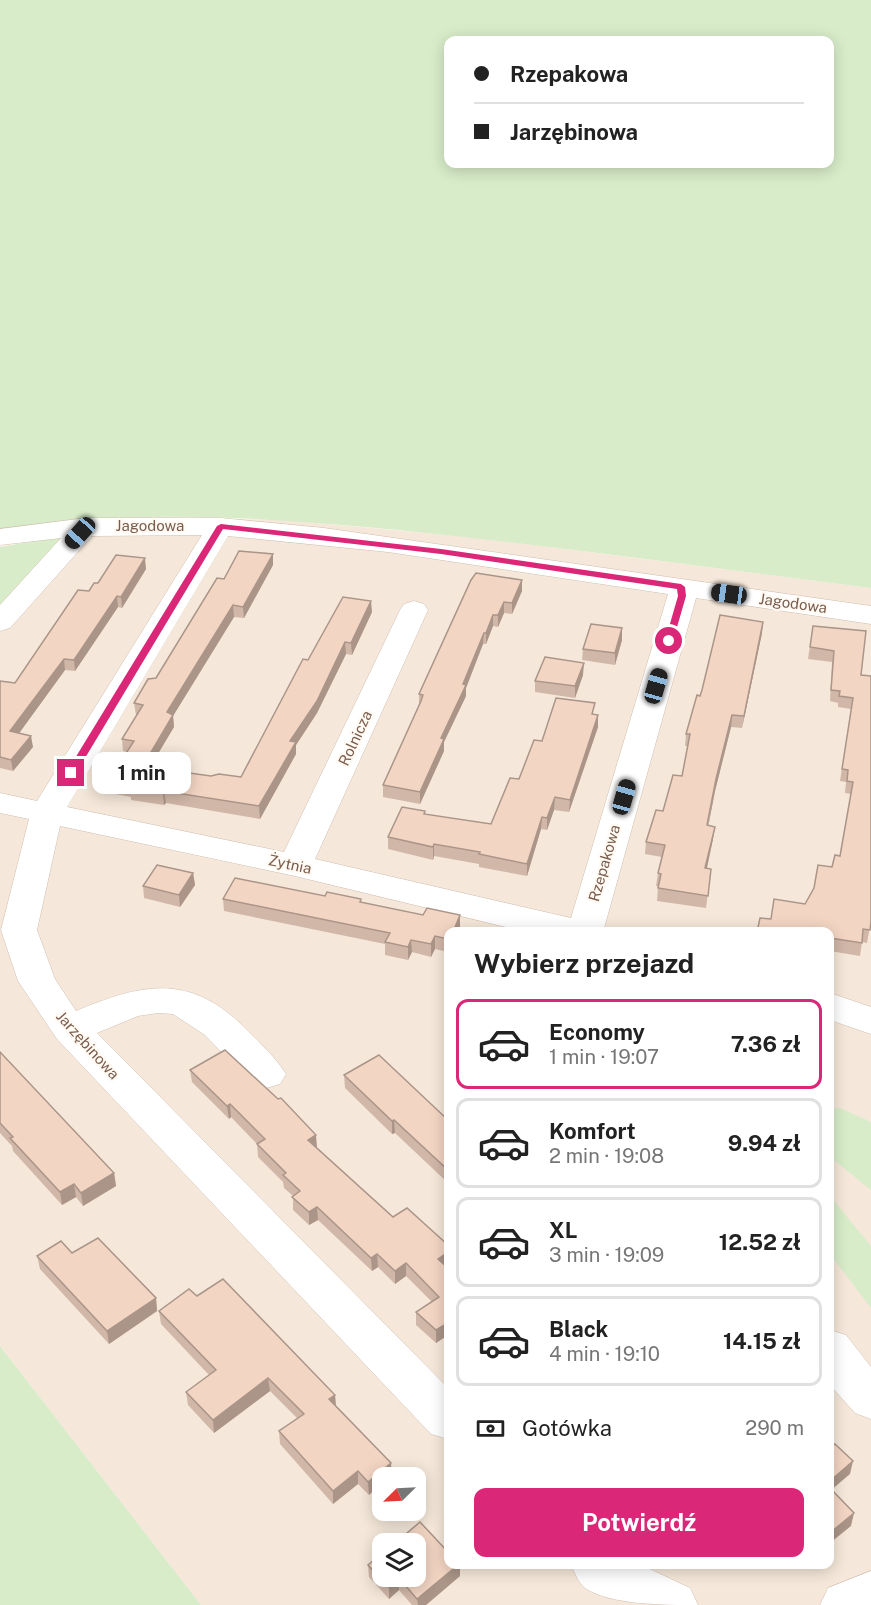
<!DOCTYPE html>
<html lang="pl">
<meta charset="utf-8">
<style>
:root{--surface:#fff;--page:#f6f6f6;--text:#222;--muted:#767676;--line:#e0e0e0;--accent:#db2777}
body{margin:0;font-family:"Public Sans",sans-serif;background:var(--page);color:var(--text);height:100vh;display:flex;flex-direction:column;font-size:22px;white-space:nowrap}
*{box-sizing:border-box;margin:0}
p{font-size:20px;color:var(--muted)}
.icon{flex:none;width:33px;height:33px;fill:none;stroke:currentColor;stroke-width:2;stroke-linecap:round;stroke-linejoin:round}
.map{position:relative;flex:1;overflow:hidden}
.drawer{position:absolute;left:444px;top:927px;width:390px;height:642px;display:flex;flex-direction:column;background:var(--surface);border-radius:12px;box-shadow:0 3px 15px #0003}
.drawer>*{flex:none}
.guide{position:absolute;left:444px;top:36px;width:390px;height:132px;border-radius:12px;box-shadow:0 3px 15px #0003;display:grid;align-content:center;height:132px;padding:0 30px;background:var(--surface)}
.needle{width:39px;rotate:246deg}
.buttons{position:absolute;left:372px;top:1467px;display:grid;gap:12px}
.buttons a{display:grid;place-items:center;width:54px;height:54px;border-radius:12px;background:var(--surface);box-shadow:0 3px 15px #0003;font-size:30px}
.end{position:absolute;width:27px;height:27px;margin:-14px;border:8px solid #db2777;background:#fff;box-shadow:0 0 0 3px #fff}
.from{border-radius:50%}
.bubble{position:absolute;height:42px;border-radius:12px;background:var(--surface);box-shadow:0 3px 15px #0003;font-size:20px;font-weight:700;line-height:42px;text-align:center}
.car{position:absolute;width:18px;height:36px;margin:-18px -9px;border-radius:8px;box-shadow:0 0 4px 2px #0007;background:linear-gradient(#222 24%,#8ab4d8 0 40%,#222 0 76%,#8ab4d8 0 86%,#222 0)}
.guide b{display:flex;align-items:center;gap:21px;height:57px;font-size:22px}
.guide b+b{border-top:2px solid var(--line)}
.guide i{width:15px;height:15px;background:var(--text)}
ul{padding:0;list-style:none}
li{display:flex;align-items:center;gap:18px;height:90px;margin:0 12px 9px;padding:0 18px;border:3px solid var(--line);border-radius:12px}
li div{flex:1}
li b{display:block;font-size:22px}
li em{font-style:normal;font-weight:700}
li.current{border-color:var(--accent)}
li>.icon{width:54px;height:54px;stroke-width:1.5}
h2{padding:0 30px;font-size:27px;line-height:72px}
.pay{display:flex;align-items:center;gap:15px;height:66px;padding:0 30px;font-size:22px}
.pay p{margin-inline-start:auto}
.action{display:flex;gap:12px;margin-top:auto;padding:12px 30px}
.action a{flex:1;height:69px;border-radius:12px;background:var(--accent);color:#fff;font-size:24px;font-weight:700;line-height:69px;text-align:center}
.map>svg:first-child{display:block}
.residential{fill:#f5e8da;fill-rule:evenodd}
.green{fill:#d8ecc9;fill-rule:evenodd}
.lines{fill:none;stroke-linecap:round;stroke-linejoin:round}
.minor-casing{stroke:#d1beb0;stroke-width:1}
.minor{fill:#fff;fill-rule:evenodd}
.wall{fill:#d1b7a8}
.shaded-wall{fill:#aa9588}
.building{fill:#f3d5c3;stroke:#aa9588;stroke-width:1.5}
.route{fill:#db2777}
.labels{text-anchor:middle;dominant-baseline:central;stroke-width:4.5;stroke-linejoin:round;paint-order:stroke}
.street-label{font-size:15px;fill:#7a5c4d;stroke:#fffaf3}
</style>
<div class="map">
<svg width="871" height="1605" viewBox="0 0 871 1605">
<rect width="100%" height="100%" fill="#fdf6ec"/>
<!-- residential -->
<path class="residential" d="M142 517 283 520 479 538 871 588V1605H201L0 1346V612L86 519ZM448 932H830V1564H448ZM382 1478H416V1510H382ZM382 1544H416V1576H382Z"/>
<!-- green -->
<g class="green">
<path d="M0 0H871V588C713 568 556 546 398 530 266 518 131 507 0 531ZM448 40H830V164H448Z"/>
<polygon points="70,535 0,612 0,547"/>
<polygon points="840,1108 871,1122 871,1190 830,1157 830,1109"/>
<polygon points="830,1196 871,1246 871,1308 830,1254"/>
<polygon points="0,1346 201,1605 0,1605"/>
</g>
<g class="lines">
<!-- minor casing -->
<g class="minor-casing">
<g id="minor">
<path d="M86 518H221L324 528 871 606V624L696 598 603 932H526L295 876 60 826 37 930 55 979 76 1011C145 982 192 973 249 1032 262 1045 276 1058 286 1074L280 1084 266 1088 252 1084 205 1035 173 1014 158 1013 138 1016 97 1033 448 1388V1439L431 1434 57 1039 18 981 1 930 29 819 0 813V793L37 801 202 535 92 536 10 628 0 631V605L61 538 0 545V529ZM228 536 388 552 668 594 571 918 315 859 428 610 424 604 414 601 404 604 400 610 284 852 67 807Z"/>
<polygon points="830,993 871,1007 871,1034 830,1020"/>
<polygon points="830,1330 846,1335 871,1367 871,1419 855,1413 830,1385"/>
<path d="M571 1564H639L690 1588 698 1605C665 1605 610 1605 585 1588 578 1582 575 1573 571 1564Z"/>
<polygon points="871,1571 871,1605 820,1605 828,1588"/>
</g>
</g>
<!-- minor -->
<use href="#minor" class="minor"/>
</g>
<!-- wall -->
<g class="wall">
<polygon points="273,554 273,565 244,618 234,617 173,716 174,727 150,767 211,776 241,777 308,660 372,612 352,655 346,654 317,713 296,745 296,754 260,819 166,803 164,805 131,800 131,797 110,793 108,781 127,752 123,751 122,739 137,715 136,715 134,703 156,678 224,579"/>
<polygon points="146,569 122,608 118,607 75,671 65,670 19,733 33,747 13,771 0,768 0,681 15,683 98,583"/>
<polygon points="471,580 522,591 512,614 504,613 498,627 493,626 486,644 483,644 466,688 466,696 444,742 444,751 420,804 383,797 383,785 419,706 419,694"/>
<polygon points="813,626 861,675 871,921 867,943 862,942 860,956 830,951 830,932 771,919 805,904 840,856 851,794 845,793 846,782 840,781 851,709 838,707 838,703 830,701 832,662 808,659"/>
<polygon points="762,633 742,728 731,727 715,791 708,826 713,839 707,868 711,869 706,908 657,901 658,886 656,886 658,873 662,857 645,854 646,842 682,776 688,746 685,746 686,734"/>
<polygon points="622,640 615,665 582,660 583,649"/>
<polygon points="583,675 575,698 535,692 535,681"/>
<polygon points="594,714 598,715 598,727 569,812 554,810 547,830 541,829 527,876 479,867 479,864 434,856 433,860 388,849 388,837 425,815 491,824 542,741"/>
<polygon points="193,873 195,885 180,907 144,898 143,886"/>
<polygon points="325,896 361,902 460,927 458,932 448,932 448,952 435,949 431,957 412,952 408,960 385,955 385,944 224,911 223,899"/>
<polygon points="0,1052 114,1173 116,1186 83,1206 76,1197 62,1205 13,1151 12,1146 0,1133"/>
<polygon points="190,1070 317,1148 393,1217 448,1245 448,1265 447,1266 448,1268 448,1340 445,1337 436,1343 416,1325 416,1312 432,1302 406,1276 395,1284 378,1267 372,1271 318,1220 309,1225 293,1210 293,1196 284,1188 283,1182 258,1157 257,1144 231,1117 229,1119 192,1082"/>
<polygon points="344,1075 448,1120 448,1183 395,1133 392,1134 345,1088"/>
<polygon points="72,1253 156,1298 157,1311 109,1344 40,1269 37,1256"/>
<polygon points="197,1296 335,1395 336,1406 392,1476 390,1478 382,1478 369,1495 358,1484 333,1504 280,1444 279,1431 297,1418 270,1391 214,1433 188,1405 186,1392 209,1375 161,1324 159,1311"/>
<polygon points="368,1565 460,1576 426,1605 412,1605 399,1590 389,1599 369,1577"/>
</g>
<!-- shaded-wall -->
<g class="shaded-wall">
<polygon points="273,554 273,565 244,618 243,607"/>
<polygon points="145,558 146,569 122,608 121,597"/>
<polygon points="522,580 522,591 512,614 512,603"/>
<polygon points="117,596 118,607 75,671 74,660"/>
<polygon points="371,601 372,612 352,655 351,643"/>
<polygon points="504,602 504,613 498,627 498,615"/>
<polygon points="233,605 234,617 173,716 174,727 150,767 151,771 145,767 147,759 167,712"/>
<polygon points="493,615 493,626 486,644 486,633"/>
<polygon points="763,622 762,633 742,728 744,716"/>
<polygon points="622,628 622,640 615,665 615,653"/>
<polygon points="484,633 483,644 466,688 466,696 444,742 444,751 420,804 420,792 441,738"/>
<polygon points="345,642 346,654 317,713 296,745 296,754 260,819 259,806 290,741"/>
<polygon points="64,659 65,670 12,743 10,731"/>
<polygon points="584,663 583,675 575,698 575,686"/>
<polygon points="598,715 598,727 569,812 570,800"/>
<polygon points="732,715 731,727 715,791 706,838 716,779"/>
<polygon points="31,736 33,747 13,771 11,760"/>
<polygon points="164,791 166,803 164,805 163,793"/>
<polygon points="555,797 554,810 547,830 547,818"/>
<polygon points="542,817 541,829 527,876 527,864"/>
<polygon points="715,827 713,839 704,881 705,868"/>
<polygon points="434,844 434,856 433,860 433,847"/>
<polygon points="193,873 195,885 180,907 179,895"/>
<polygon points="460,915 460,927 458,932 453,932"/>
<polygon points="435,936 435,949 431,957 431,944"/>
<polygon points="411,940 412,952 408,960 408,947"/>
<polygon points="230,1104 231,1117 229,1119 227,1106"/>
<polygon points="394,1120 395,1133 392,1134 392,1121"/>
<polygon points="316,1135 317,1148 308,1140"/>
<polygon points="114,1173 116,1186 83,1206 81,1193"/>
<polygon points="74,1184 76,1197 62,1205 60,1192"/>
<polygon points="317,1207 318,1220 309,1225 309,1212"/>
<polygon points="448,1252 448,1265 438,1272 438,1259"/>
<polygon points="377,1254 378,1267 372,1271 371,1258"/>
<polygon points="406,1263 406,1276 395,1284 395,1271"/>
<polygon points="156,1298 157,1311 109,1344 107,1331"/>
<polygon points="446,1324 445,1337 436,1343 436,1330"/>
<polygon points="268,1378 270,1391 214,1433 213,1420"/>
<polygon points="335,1395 336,1408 329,1399"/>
<polygon points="853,1461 850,1474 830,1491 830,1481"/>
<polygon points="391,1463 392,1476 390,1478 382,1478 382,1483 369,1495 368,1482"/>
<polygon points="358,1471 358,1484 333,1504 333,1491"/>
<polygon points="854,1513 851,1526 830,1543 830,1533"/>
<polygon points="459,1564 460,1564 460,1576 426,1605 418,1605 417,1599"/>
<polygon points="399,1578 399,1590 389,1599 389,1587"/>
</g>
<!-- building -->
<g class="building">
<polygon points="239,551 273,554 243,607 233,605 167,712 173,715 147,759 149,759 145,767 211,776 219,774 241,777 303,659 308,660 343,597 371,601 351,643 345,642 317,701 290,741 296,742 259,806 164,791 163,793 130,788 131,785 108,781 134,741 122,739 143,705 134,703 148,679 156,678 217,578 224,579"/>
<polygon points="116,555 145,558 121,597 117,596 74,660 64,659 10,731 31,736 11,760 0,757 0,681 15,683 78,590 89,591 94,583 98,583"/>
<polygon points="476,573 522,580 512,603 504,602 498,615 493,615 486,633 484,633 463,684 466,685 441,738 444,739 420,792 383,785 421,701 423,695 419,694 471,580"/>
<polygon points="720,615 763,622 744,716 732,715 716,779 707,825 715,827 705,868 711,869 708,896 658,888 661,874 658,873 665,845 646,842 656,810 663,811 673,775 682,776 690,734 686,734 697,695 700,696 702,690"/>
<polygon points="591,624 622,628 615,653 583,649"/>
<polygon points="813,626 866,631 861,675 871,676 871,921 870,930 863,929 862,943 830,938 830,932 757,932 760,918 771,919 774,899 805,904 814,888 818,865 832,867 835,855 840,856 853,782 847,781 848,770 842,769 853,698 839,696 840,691 831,690 834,651 810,647"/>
<polygon points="545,657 584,663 575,686 535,681"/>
<polygon points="556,698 595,703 592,714 598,715 570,800 555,797 547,818 542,817 527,864 479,854 480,852 434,844 433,847 388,837 402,807 425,811 424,814 491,824 510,778 519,779 534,740 542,741"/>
<polygon points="157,865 193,873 179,895 143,886"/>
<polygon points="235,878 325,896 327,892 361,899 360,902 423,915 427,908 460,915 453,932 448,932 448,939 435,936 431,944 411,940 408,947 385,942 390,933 223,899"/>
<polygon points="225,1050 278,1099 281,1098 316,1135 308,1140 393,1217 407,1208 448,1245 448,1252 438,1259 448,1268 448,1327 446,1324 436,1330 416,1312 439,1297 406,1263 395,1271 377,1254 371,1258 317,1207 309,1212 292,1197 300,1191 283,1175 286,1173 257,1144 265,1139 230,1104 227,1106 190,1070"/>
<polygon points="0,1052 114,1173 81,1193 74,1184 60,1192 10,1138 13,1137 0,1123"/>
<polygon points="379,1055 448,1120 448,1170 394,1120 392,1121 344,1075"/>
<polygon points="98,1238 156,1298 107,1331 37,1256 61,1241 72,1253"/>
<polygon points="223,1279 335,1395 329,1399 391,1463 368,1482 358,1471 333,1491 279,1431 304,1414 268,1378 213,1420 186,1392 216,1370 159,1311 189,1289 197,1296"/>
<polygon points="835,1444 853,1461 830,1481 830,1445 831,1447"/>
<polygon points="830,1488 854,1513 830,1533"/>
<polygon points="420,1522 448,1552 448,1564 459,1564 417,1599 399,1578 389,1587 368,1565 382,1553 382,1576 416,1576 416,1544 394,1544"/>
</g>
<!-- route -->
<polygon class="route" points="221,524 441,549 681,584 685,587 686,596 673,641 669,643 665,641 678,596 677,589 441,554 223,529 76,773 67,775 66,773 217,526"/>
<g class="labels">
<!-- street labels -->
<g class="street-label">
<text x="150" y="525">Jagodowa</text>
<text transform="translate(793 603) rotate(8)">Jagodowa</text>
<text transform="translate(355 738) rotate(-65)">Rolnicza</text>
<text transform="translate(604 863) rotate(-74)">Rzepakowa</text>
<text transform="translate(290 864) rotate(12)">Żytnia</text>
<text transform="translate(88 1045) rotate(48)">Jarzębinowa</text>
</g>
</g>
</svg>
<div class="buttons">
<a><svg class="needle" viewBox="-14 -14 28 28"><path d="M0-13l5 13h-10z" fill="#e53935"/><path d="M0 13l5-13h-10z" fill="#767676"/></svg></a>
<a><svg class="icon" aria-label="layers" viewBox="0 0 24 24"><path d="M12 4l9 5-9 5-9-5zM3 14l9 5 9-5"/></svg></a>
</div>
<i class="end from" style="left:669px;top:641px"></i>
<i class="end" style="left:71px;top:773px"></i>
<div class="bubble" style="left:92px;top:752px;width:99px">1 min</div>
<i class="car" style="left:80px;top:533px;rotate:222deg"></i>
<i class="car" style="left:729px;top:594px;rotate:278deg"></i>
<i class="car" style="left:656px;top:686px;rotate:16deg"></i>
<i class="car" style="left:624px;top:797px;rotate:16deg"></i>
<div class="guide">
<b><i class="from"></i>Rzepakowa</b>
<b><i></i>Jarzębinowa</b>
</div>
<section class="drawer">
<h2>Wybierz przejazd</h2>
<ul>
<li class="current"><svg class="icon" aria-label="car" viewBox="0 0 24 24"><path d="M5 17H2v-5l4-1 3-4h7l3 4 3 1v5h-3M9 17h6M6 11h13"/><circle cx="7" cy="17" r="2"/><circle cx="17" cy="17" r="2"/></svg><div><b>Economy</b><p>1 min · 19:07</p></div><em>7.36 zł</em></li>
<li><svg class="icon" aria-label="car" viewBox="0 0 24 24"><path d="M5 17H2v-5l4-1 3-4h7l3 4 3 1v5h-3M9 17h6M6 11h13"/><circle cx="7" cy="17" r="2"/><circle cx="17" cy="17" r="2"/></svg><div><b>Komfort</b><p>2 min · 19:08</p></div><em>9.94 zł</em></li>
<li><svg class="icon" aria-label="car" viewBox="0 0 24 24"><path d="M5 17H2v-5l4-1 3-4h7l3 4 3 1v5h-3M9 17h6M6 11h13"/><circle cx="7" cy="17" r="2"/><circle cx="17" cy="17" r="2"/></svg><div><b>XL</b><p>3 min · 19:09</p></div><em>12.52 zł</em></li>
<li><svg class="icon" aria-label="car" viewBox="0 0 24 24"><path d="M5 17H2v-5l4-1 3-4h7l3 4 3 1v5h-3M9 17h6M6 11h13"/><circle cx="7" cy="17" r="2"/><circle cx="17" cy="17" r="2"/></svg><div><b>Black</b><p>4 min · 19:10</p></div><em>14.15 zł</em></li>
</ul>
<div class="pay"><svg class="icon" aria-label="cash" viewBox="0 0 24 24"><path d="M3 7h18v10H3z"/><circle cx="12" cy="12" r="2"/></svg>Gotówka<p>290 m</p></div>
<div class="action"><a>Potwierdź</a></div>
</section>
</div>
